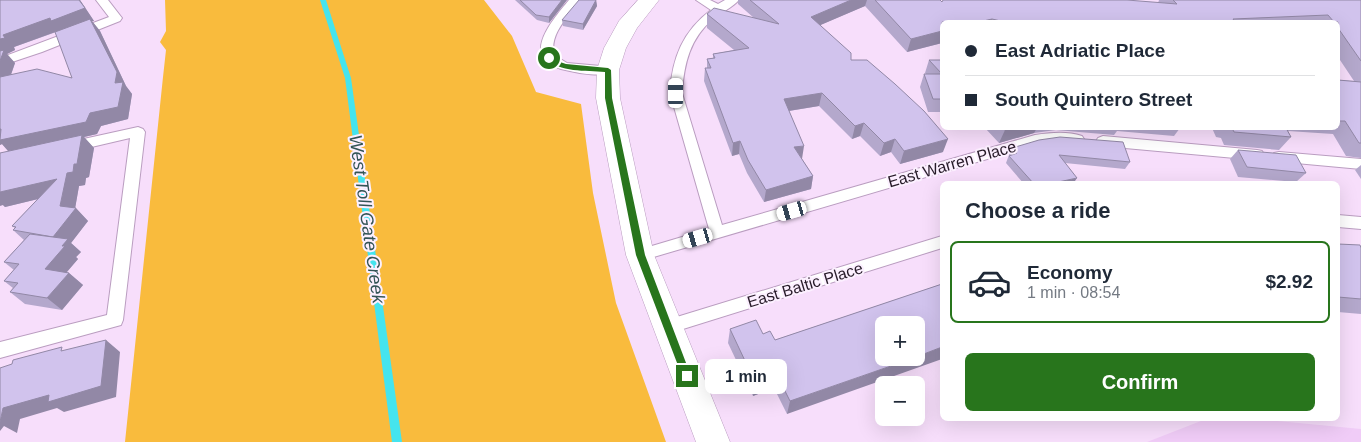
<!DOCTYPE html>
<meta charset="utf-8">
<style>
:root{--surface:#fff;--page:#f6f6f7;--text:#1f2937;--muted:#747a83;--line:#e0e1e3;--accent:#28751c}
body{margin:0;font-family:Arial,sans-serif;background:var(--page);color:var(--text);height:100vh;display:flex;flex-direction:column;font-size:19px;white-space:nowrap}
*{box-sizing:border-box;margin:0}
p{font-size:16px;color:var(--muted)}
.icon{flex:none;width:28px;height:28px;fill:none;stroke:currentColor;stroke-width:2;stroke-linecap:round;stroke-linejoin:round}
.map{position:relative;flex:1;overflow:hidden}
.drawer{position:absolute;left:940px;top:181px;width:400px;height:240px;display:flex;flex-direction:column;background:var(--surface);border-radius:8px;box-shadow:0 5px 20px #0002}
.drawer>*{flex:none}
.banner{position:absolute;left:940px;top:20px;width:400px;height:110px;border-radius:8px;box-shadow:0 5px 20px #0002;display:grid;align-content:center;height:110px;padding:0 25px;background:var(--surface)}
.controls{position:absolute;left:875px;top:316px;display:grid;gap:10px}
.controls a{display:grid;place-items:center;width:50px;height:50px;border-radius:8px;background:var(--surface);box-shadow:0 5px 20px #0002;font-size:25px}
.end{position:absolute;width:22px;height:22px;margin:-11px;border:6px solid #28751c;background:#fff;box-shadow:0 0 0 2px #fff}
.from{border-radius:50%}
.bubble{position:absolute;height:35px;border-radius:8px;background:var(--surface);box-shadow:0 5px 20px #0002;font-size:16px;font-weight:600;line-height:35px;text-align:center}
.car{position:absolute;width:15px;height:30px;margin:-15px -8px;border-radius:6px;box-shadow:0 0 4px 1px #0007;background:linear-gradient(#fff 24%,#345 0 40%,#fff 0 76%,#345 0 86%,#fff 0)}
.banner b{display:flex;align-items:center;gap:18px;height:48px;font-size:19px}
.banner b+b{border-top:1px solid var(--line)}
.banner i{width:12px;height:12px;background:var(--text)}
ul{padding:0;list-style:none}
li{display:flex;align-items:center;gap:15px;height:82px;margin:0 10px 8px;padding:0 15px;border:2px solid transparent;border-radius:8px}
li div{flex:1}
li b{display:block;font-size:19px}
li em{font-style:normal;font-weight:600}
li.on{border-color:var(--accent)}
li>.icon{width:45px;height:45px;stroke-width:1.5}
h2{padding:0 25px;font-size:22px;line-height:60px}
.action{display:flex;gap:10px;margin-top:auto;padding:10px 25px}
.action a{flex:1;height:58px;border-radius:8px;background:var(--accent);color:#fff;font-size:20px;font-weight:600;line-height:58px;text-align:center}
.map>svg:first-child{display:block}
.built{fill:#f0ccf7}
.green{fill:#f9bb3d}
.lines{fill:none;stroke-linecap:round;stroke-linejoin:round}
.stream{fill:#45e4ee;fill-rule:evenodd}
.lane-casing{stroke:#ba9dc0;stroke-width:2}
.secondary-casing{stroke:#ba9dc0;stroke-width:1}
.lane{fill:#fff;fill-rule:evenodd}
.secondary{fill:#fff;fill-rule:evenodd}
.wall{fill:#b4a8cc;fill-rule:evenodd}
.shaded-wall{fill:#9288a6}
.building{fill:#d1c3ed;stroke:#9288a6}
.route{fill:#28751c}
.labels{text-anchor:middle;dominant-baseline:central;stroke-width:4;stroke-linejoin:round;paint-order:stroke}
.street-label{font-size:16px;fill:#271b29;stroke:#fcf0ff}
.water-label{font-size:18px;font-style:italic;fill:#335456;stroke:#fcf0ff}
</style>
<div class="map">
<svg width="1361" height="442" viewBox="0 0 1361 442">
<rect width="100%" height="100%" fill="#f7defb"/>
<!-- built -->
<polygon class="built" points="1206,419 1257,419 1361,429 1361,442 1147,442"/>
<!-- green -->
<polygon class="green" points="165,0 484,0 512,36 536,92 581,104 593,193 616,303 666,442 125,442 163,77 166,50 160,42 166,31"/>
<g class="lines">
<!-- stream -->
<polygon class="stream" points="320,0 326,0 351,78 402,442 392,442 345,78"/>
<!-- lane casing -->
<g class="lane-casing">
<g id="lane">
<polygon points="96,0 108,0 122,18 120,21 42,52 0,66 0,58 109,17"/>
<path d="M569 0H581C569 16 549 33 554 55L567 63 612 67 614 70 612 73C600 76 582 74 570 71 517 62 549 24 569 0Z"/>
<path d="M696 0H710L718 4 725 0H739C732 8 721 12 713 19 690 38 684 64 682 93L722 225 1035 135C1051 133 1066 131 1082 136L1084 139 1082 142 1077 144 1056 142 1035 145 640 261 635 259 632 255 635 251 709 229 670 93C672 58 683 31 711 10Z"/>
<polygon points="138,127 143,129 145,132 123,320 121,325 0,358 0,342 107,315 130,138 70,152 65,150 63,147 65,144 70,142"/>
<polygon points="1103,136 1257,150 1262,151 1264,155 1262,159 1257,160 1103,146 1098,144 1096,141 1098,138"/>
<polygon points="1279,152 1361,159 1361,169 1274,161 1272,157 1274,153"/>
<polygon points="1338,215 1361,217 1361,229 1338,227"/>
<polygon points="942,236 942,248 667,334 661,332 659,327 661,322 667,320"/>
</g>
</g>
<!-- secondary casing -->
<g class="secondary-casing">
<polygon id="secondary" points="638,0 659,0 637,28 626,48 619,70 620,98 654,255 730,442 696,442 626,255 596,98 597,70 604,48 619,21"/>
</g>
<!-- lane -->
<use href="#lane" class="lane"/>
<!-- secondary -->
<use href="#secondary" class="secondary"/>
</g>
<!-- wall -->
<g class="wall">
<path d="M0 0H80L94 21H92L100 31 126 86 132 94 128 119 101 126 97 134 84 137 94 148 89 177 86 178 85 185 79 186 75 208 88 221 71 243 81 252 76 257 78 259 67 272 69 273 83 285 62 310 25 304 10 292 13 288 4 281 14 270 4 262 24 240 13 230 15 228 12 226 38 199 5 207 3 205 8 151 2 144 0 145ZM59 31 72 78 11 75 15 63 7 54 15 50 14 47Z"/>
<polygon points="515,0 567,0 549,23 537,20"/>
<polygon points="596,0 597,6 583,30 563,26 562,20"/>
<polygon points="738,0 940,0 942,2 1158,3 1159,0 1361,0 1361,158 1346,156 1333,134 1288,131 1291,137 1279,150 1224,145 1221,138 1216,137 1212,128 1338,128 1338,80 1354,81 1338,57 1338,22 942,22 942,43 907,52 865,6 820,25 851,60 943,152 900,164 891,152 880,156 860,136 852,139 819,106 789,111 802,159 813,176 811,189 764,202 747,173 739,154 732,156 704,81 705,68 707,68 707,59 713,58 713,54 734,50 707,28 707,14 754,18 738,4"/>
<polygon points="929,60 942,60 942,112 928,112 920,87 924,74 926,74 925,73"/>
<polygon points="985,128 1180,128 1174,136 1117,131 1114,135 1056,130 1034,133 999,143"/>
<polygon points="1012,148 1130,162 1125,169 1065,163 1073,184 1024,184 1006,163 1009,155"/>
<polygon points="1238,150 1306,173 1296,182 1238,177 1230,159"/>
<polygon points="1361,165 1361,179 1355,170"/>
<polygon points="1338,244 1361,248 1361,314 1338,312"/>
<polygon points="942,284 787,414 774,388 753,396 728,343 730,329 763,334 775,340"/>
</g>
<!-- shaded-wall -->
<g class="shaded-wall">
<polygon points="80,0 94,21 92,21 100,31 126,86 132,94 128,119 101,126 97,134 84,137 94,148 89,177 86,178 85,185 79,186 75,209 76,208 88,221 71,243 81,252 76,257 78,259 59,281 45,269 63,193 5,207 3,205 0,206 0,192 67,173 10,153 2,144 0,145 0,129 86,122 58,31 14,47 15,50 7,54 15,63 5,91 0,86 0,39 3,35"/>
<polygon points="562,0 567,0 549,23 549,17"/>
<polygon points="596,0 597,6 583,30 583,24"/>
<polygon points="851,0 867,0 865,6 809,30 811,17"/>
<polygon points="992,19 991,22 979,22"/>
<polygon points="942,31 942,43 907,52 911,39"/>
<polygon points="822,93 819,106 782,112 784,99"/>
<polygon points="864,123 860,136 852,139 855,126"/>
<polygon points="1015,128 1037,128 1034,133 999,143 1005,130"/>
<polygon points="895,139 891,152 880,156 884,143"/>
<polygon points="948,139 943,152 900,164 904,151"/>
<polygon points="740,141 739,154 732,156 733,143"/>
<polygon points="804,146 802,159 794,147"/>
<polygon points="813,176 811,189 764,202 766,190"/>
<polygon points="1077,178 1073,184 1049,184"/>
<polygon points="69,273 83,285 62,310 47,298"/>
<polygon points="106,340 120,352 116,397 64,412 57,408 20,419 17,433 4,426 0,431 0,422 3,408"/>
<polygon points="942,347 942,359 787,414 790,401 914,358 916,358 916,357"/>
<polygon points="777,375 774,388 753,396 755,382"/>
</g>
<!-- building -->
<g class="building">
<polygon points="0,0 79,0 85,8 51,21 50,18 3,35 5,38 0,39"/>
<polygon points="520,0 562,0 549,17 536,15"/>
<polygon points="579,0 596,0 583,24 562,20"/>
<polygon points="750,0 851,0 811,17 851,53 851,60 867,60 895,84 924,111 948,139 904,151 895,139 884,143 864,123 855,126 822,93 784,99 804,146 794,147 813,176 766,190 748,160 740,141 733,143 705,68 711,68 707,59 715,58 713,54 749,48 707,14 714,8 779,24"/>
<polygon points="875,0 940,0 942,2 943,0 1127,0 1177,4 1173,0 1361,0 1361,61 1338,28 1338,22 1334,22 1328,15 1233,19 1235,22 1005,22 992,19 979,22 942,22 942,31 911,39"/>
<polygon points="90,19 117,72 115,83 123,82 118,107 90,113 86,122 0,140 1,129 0,129 0,77 37,69 72,78 55,32"/>
<polygon points="4,50 0,61 0,51"/>
<polygon points="929,60 942,60 942,99 933,99 924,74 942,74"/>
<polygon points="1338,80 1361,82 1361,143 1359,143 1345,121 1338,121"/>
<polygon points="1002,128 1015,128 1005,130"/>
<polygon points="1232,128 1286,128 1291,137 1234,132"/>
<polygon points="82,135 77,164 74,164 73,172 67,173 60,206 76,208 53,237 13,230 16,227 12,226 57,179 0,192 0,153"/>
<polygon points="1060,137 1123,142 1130,162 1059,155 1077,178 1049,184 1034,184 1009,156 1017,153 1012,148 1039,140"/>
<polygon points="1238,150 1296,155 1306,173 1247,167"/>
<polygon points="30,234 68,239 62,246 65,246 45,269 69,273 47,298 10,292 18,283 4,281 19,264 4,262"/>
<polygon points="1338,244 1360,245 1361,248 1361,299 1338,297"/>
<polygon points="942,284 942,347 916,357 916,325 884,325 884,358 914,358 790,401 777,375 755,382 730,329 756,320 763,334 770,331 775,340"/>
<polygon points="106,340 101,386 48,402 49,395 3,408 0,422 0,368 12,364 13,360 62,347 61,351"/>
</g>
<!-- route -->
<path class="route" d="M549 55 557 61 566 64 608 68 611 70 612 98 645 255 691 376 690 379H683L682 376 636 255 605 98V72C586 70 559 73 546 58Z"/>
<g class="labels">
<!-- street labels -->
<g class="street-label">
<text transform="translate(952 164) rotate(-16)">East Warren Place</text>
<text transform="translate(805 285) rotate(-17)">East Baltic Place</text>
</g>
<!-- water labels -->
<g class="water-label">
<text transform="translate(367 219) rotate(82)">West Toll Gate Creek</text>
</g>
</g>
</svg>
<div class="controls">
<a>+</a>
<a>−</a>
</div>
<i class="end from" style="left:549px;top:58px"></i>
<i class="end" style="left:687px;top:376px"></i>
<div class="bubble" style="left:705px;top:359px;width:82px">1 min</div>
<i class="car" style="left:676px;top:93px;rotate:0deg"></i>
<i class="car" style="left:792px;top:211px;rotate:254deg"></i>
<i class="car" style="left:698px;top:238px;rotate:254deg"></i>
<div class="banner">
<b><i class="from"></i>East Adriatic Place</b>
<b><i></i>South Quintero Street</b>
</div>
<section class="drawer">
<h2>Choose a ride</h2>
<ul>
<li class="on"><svg class="icon" aria-label="car" viewBox="0 0 24 24"><path d="M5 17H2v-5l4-1 3-4h7l3 4 3 1v5h-3M9 17h6M6 11h13"/><circle cx="7" cy="17" r="2"/><circle cx="17" cy="17" r="2"/></svg><div><b>Economy</b><p>1 min · 08:54</p></div><em>$2.92</em></li>
</ul>
<div class="action"><a>Confirm</a></div>
</section>
</div>
